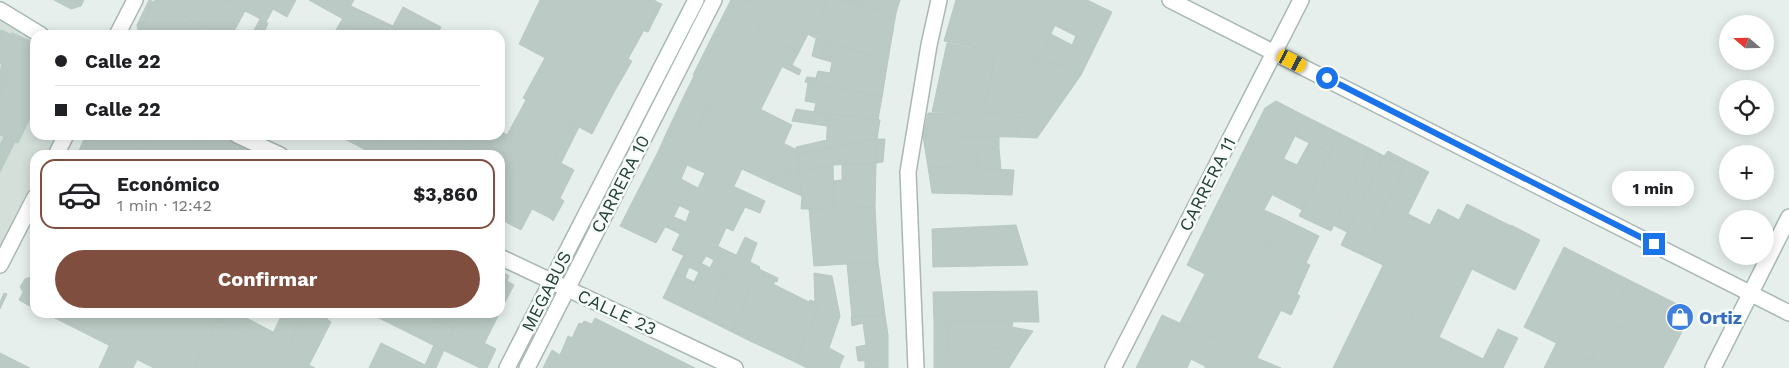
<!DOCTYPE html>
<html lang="es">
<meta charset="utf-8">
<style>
:root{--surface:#fff;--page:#f2f2f2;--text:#202124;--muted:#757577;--line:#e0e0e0;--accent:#7f4e3f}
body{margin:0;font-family:"Work Sans",sans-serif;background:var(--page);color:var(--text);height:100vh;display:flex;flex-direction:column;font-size:19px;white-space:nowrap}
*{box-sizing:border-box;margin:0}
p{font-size:16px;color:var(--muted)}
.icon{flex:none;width:28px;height:28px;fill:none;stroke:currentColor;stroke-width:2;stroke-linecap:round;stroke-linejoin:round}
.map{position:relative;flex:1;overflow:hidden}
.details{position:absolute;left:30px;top:150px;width:475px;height:168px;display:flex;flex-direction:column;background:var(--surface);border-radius:15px;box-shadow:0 2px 12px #0003}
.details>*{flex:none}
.hud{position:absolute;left:30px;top:30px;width:475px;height:110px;border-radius:15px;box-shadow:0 2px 12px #0003;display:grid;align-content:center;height:110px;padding:0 25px;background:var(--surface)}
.needle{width:32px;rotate:290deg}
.fabs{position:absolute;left:1719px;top:15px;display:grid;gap:10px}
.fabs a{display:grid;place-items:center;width:55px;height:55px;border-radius:50%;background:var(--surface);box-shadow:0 2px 12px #0003;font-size:25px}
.end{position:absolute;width:22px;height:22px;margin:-11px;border:6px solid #1a73e8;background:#fff;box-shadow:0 0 0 2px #fff}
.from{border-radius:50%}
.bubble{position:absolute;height:35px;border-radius:18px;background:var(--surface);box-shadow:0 2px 12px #0003;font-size:16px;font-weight:700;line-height:35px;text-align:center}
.car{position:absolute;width:15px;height:30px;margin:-15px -8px;border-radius:6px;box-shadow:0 0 4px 1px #0007;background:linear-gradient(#f5c518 24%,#345 0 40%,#f5c518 0 76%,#345 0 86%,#f5c518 0)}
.hud b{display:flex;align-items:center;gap:18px;height:48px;font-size:19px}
.hud b+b{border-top:1px solid var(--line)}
.hud i{width:12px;height:12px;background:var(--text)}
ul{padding:9px 0 0;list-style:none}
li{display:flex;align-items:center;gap:15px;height:70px;margin:0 10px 8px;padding:0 15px;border:2px solid transparent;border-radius:15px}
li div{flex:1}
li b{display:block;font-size:19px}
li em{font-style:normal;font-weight:700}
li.selected{border-color:var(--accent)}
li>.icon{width:45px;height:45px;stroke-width:1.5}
.action{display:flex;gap:10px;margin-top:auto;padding:10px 25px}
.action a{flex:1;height:58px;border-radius:30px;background:var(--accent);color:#fff;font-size:20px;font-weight:700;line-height:58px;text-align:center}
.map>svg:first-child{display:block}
.built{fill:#d4dfda}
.building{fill:#bbcac4;stroke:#b8c9c2}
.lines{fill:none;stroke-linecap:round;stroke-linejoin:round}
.lane-casing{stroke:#a8b8b2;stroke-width:18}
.street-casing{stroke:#a8b8b2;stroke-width:18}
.secondary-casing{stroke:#a4bbb3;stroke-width:18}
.lane{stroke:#fff;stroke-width:15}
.street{stroke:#fff;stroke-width:15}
.secondary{stroke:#fff;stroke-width:15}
.route{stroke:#1a73e8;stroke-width:6}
.labels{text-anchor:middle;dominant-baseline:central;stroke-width:5;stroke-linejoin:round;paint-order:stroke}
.street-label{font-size:18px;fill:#24423a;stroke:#f7fbf9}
.shop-label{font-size:18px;font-weight:bold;fill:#366cbe;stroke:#f7fbf9;text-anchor:start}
</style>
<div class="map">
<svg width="1789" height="368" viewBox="0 0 1789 368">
<rect width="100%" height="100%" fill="#e6efeb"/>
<!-- built -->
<polygon class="built" points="0,10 35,35 35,135 66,135 56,155 35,155 35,197 0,265"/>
<!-- building -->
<g class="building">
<polygon points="54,0 84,0 81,6 71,9"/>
<polygon points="149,0 154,2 142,25 145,35 139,35 137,25"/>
<polygon points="155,0 193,0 185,17 154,2"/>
<polygon points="193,0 224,0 245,11 233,33 237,35 221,35 185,17"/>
<polygon points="224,0 246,0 241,9"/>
<polygon points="246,0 261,0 253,15 241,9"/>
<polygon points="261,0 278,0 266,22 253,15"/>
<polygon points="278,0 296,0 287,17 273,9"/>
<polygon points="309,0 354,0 343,19"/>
<polygon points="540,0 586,0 644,30 628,59 632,61 613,94 519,44"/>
<polygon points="586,0 654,0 659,3 645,31"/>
<polygon points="731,0 744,0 766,12 757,31 771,38 780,20 808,34 799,52 785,45 775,63 714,33"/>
<polygon points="744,0 804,0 824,10 815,38"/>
<polygon points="804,0 826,0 824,10"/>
<polygon points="826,0 841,0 896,13 888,60 816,39"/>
<polygon points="841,0 900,0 896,13"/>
<polygon points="956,0 1067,0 1037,63 944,41"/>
<polygon points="1067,0 1087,0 1112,12 1081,75 1051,61 1049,66 1037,63 1051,34 1072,45 1076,36 1054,25"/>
<polygon points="154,2 197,23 191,35 145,35 142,25"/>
<polygon points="659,3 662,4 648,32 645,31"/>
<polygon points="351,6 393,26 388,35 363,35 340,23"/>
<polygon points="403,7 441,27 437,35 388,35"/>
<polygon points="766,12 780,20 771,38 757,31"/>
<polygon points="260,19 268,23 264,33 267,35 260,35 253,32"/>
<polygon points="197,23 221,35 191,35"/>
<polygon points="340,23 363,35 333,35"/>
<polygon points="1,30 35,46 35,101 15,142 0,135 0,94 8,76 0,72 2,64 0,63 0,32"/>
<polygon points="11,33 12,33 35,43 35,46"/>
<polygon points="714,33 782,67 761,109 693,75"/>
<polygon points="816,39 825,42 821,59 812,56"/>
<polygon points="825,42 888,60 882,97 814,84 818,71 830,73 832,62 821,59"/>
<polygon points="947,43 996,54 983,113 932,112"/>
<polygon points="785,45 799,52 792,65 801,70 799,75 775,63"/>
<polygon points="996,54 1049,66 1051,61 1081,75 1053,115 983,113"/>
<polygon points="545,58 613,94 592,134 523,98"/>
<polygon points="0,72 8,76 0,94"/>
<polygon points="694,76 792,125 784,143 685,94"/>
<polygon points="807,77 815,78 814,84 805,82"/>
<polygon points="808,83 882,97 878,120 814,112 816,103 805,101"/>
<polygon points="685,94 708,105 698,126 675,115"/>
<polygon points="526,100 573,124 555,159 507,135"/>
<polygon points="35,101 35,108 18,143 15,142"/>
<polygon points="1276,101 1305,116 1267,192 1232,174 1265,108"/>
<polygon points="708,105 797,150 799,174 698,126"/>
<polygon points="796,109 828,114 827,126 792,121"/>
<polygon points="928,113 983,113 1021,115 1016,137 923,136"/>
<polygon points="828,114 880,120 877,139 826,149"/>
<polygon points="675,115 792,171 789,177 775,172 770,182 666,134"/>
<polygon points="1021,115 1053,115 1037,138 1016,137"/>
<polygon points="1305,116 1339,133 1330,153 1295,136"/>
<polygon points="573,124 579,127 561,163 555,159"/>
<polygon points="500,131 574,170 560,198 500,166 500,155 479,155 466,148 472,135 500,135"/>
<polygon points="1339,133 1371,149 1331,231 1299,216"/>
<polygon points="666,134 742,169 734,186 658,152"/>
<polygon points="86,135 113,135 152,155 77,155"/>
<polygon points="113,135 147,135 140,149"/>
<polygon points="147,135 203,135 204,136 195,155 152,155 140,149"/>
<polygon points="205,135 226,135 265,155 195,155"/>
<polygon points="344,135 385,135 375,155 343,138"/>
<polygon points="385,135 429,135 418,155 375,155"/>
<polygon points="429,135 453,135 443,155 418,155"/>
<polygon points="453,135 472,135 462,155 443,155"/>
<polygon points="923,136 999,137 999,148 977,148 979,168 928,167"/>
<polygon points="4,137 15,142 0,172 0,145"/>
<polygon points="877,139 885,139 883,162 876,163"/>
<polygon points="877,139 876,163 833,165 799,172 797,154"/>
<polygon points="827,140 826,149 797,154 796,147"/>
<polygon points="1309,143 1330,153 1302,210 1267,192 1284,159 1297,165"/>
<polygon points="466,148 479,155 462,155"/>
<polygon points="977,148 999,148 1001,170 979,168"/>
<polygon points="1371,149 1384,156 1347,232 1333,225"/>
<polygon points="1388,151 1407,161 1405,166 1384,156"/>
<polygon points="658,152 687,165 681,179 698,188 705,173 765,201 760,213 745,207 733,231 640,187"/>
<polygon points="1384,156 1405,166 1362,255 1341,245"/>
<polygon points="1407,161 1429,172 1426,177 1405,166"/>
<polygon points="876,163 875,207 834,209 833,181 842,180 842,165"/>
<polygon points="833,165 834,209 801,209 802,196 799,172"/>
<polygon points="500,166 506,169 502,176 511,180 514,174 560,198 550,218 500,193"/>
<polygon points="1405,166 1426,177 1383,265 1362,255"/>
<polygon points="928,167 1014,170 1012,195 932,193"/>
<polygon points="506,169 514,174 511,180 502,176"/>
<polygon points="792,171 799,174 802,196 770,182 775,172 789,177"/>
<polygon points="1232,174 1272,195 1264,210 1280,217 1267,244 1211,216"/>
<polygon points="640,187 679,206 668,228 665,227 656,243 620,226"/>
<polygon points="500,193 532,209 521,230 500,219"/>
<polygon points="560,198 564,201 553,221 550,218"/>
<polygon points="1467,204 1511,226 1486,276 1472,269 1439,337 1453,344 1440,368 1386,368"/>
<polygon points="875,207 878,262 814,266 809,209"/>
<polygon points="1438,209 1459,220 1386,368 1333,368 1408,214 1430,225"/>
<polygon points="690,211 726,228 712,259 706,256 701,264 672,250 680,234 668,228 674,217 686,222"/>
<polygon points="1211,216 1267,244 1243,293 1187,265"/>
<polygon points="1280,217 1319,236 1306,263 1267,244"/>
<polygon points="1016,225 1028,265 933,267 932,229"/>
<polygon points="1511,225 1540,240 1515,290 1486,276"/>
<polygon points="745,237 757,243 750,262 760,267 732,332 706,319"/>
<polygon points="1267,244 1310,265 1297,294 1300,296 1291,315 1243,293"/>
<polygon points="717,246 736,255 727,276 710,268 714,260 712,259"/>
<polygon points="1564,247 1629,280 1591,360 1524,327"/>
<polygon points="684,255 727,276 706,319 663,298 675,273 694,282 699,272 680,263"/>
<polygon points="878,262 885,315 852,317 847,264"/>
<polygon points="680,263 689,267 685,278 675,273"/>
<polygon points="759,269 778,278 777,282 757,272"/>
<polygon points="500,271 509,276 507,281 514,285 500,312"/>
<polygon points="757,272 775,281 748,340 732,332"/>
<polygon points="814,273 832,276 840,316 829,348 844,356 839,368 807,368 795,362 818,307 815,305"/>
<polygon points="1205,274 1281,310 1257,358 1180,323"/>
<polygon points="31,277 35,279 35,309 19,300 23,292 20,287 25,279"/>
<polygon points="1629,280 1687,309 1690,316 1672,351 1610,322"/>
<polygon points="773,284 809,302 810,300 815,302 815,305 818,307 802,346 756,323"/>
<polygon points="1037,291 1039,322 934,321 933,292"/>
<polygon points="4,293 7,294 0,309 0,302"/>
<polygon points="43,312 204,312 217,319 210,334 212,335 210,340 207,340 195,363 197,364 195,368 154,368"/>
<polygon points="204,312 224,312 220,321"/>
<polygon points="224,312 235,312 273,332 268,344 220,321"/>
<polygon points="283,312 301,321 285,353 268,344"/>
<polygon points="286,312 330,312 327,319 331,322 309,365 285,353 301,321"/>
<polygon points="367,312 424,312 454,328 443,350"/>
<polygon points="429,312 442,312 438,320 428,314"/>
<polygon points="442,312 447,312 442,322 438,320"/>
<polygon points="447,312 453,313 447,325 442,322"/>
<polygon points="452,312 500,312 484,344 447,325"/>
<polygon points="885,315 888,335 888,360 858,361 856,347 866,345 863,323 852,326 851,317"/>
<polygon points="1162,315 1257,358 1281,368 1205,368 1205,366 1191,359 1187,368 1136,368"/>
<polygon points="595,318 695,368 587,368 560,355 568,336 572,338 579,323 582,324 584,321 592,324"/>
<polygon points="217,319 315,368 195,368 197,364 195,363 207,340 210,340 212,335 210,334"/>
<polygon points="934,321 947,321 948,350 934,350"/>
<polygon points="947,321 1013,322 1012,327 1033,331 1022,347 948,350"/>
<polygon points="1610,322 1672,351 1663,368 1607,368 1591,360"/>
<polygon points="756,323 802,346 795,362 748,340"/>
<polygon points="454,328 496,349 487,368 480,368 443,350"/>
<polygon points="1498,329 1518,338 1503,368 1500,368 1483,359"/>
<polygon points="1557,342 1591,360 1607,368 1544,368"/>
<polygon points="381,343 425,365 434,345 444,350 436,368 369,368"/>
<polygon points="1453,344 1483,359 1500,368 1440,368"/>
<polygon points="109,346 137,360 133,368 99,368"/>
<polygon points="1022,347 1009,368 934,368 934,350"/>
<polygon points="552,350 560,355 587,368 543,368"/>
<polygon points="0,353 30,368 0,368"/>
<polygon points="888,360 888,368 865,368 865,361"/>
</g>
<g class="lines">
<!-- lane casing -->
<g class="lane-casing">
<polyline id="lane" points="507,368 696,0"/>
</g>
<!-- street casing -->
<g class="street-casing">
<g id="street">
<polyline points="1170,0 1789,313"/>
<polyline points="0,10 41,35"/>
<polyline points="117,35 135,0"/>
<polyline points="237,135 280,155"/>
<polyline points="56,155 66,135"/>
<polyline points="500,257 735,368"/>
<polyline points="0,265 35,197"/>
<polyline points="527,368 714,0"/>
<polyline points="916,368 908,172 929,45 939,0"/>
<polyline points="1113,368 1301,0"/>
</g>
</g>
<!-- secondary casing -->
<g class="secondary-casing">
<polyline id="secondary" points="1713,368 1789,217"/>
</g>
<!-- lane -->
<use href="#lane" class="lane"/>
<!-- street -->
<use href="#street" class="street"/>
<!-- secondary -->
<use href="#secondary" class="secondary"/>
</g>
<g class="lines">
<!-- route -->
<polyline class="route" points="1327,78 1654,244"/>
</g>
<!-- icons -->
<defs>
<g id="shop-disc" transform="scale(1.4375)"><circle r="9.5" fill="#3f7fe0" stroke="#f7fbf9"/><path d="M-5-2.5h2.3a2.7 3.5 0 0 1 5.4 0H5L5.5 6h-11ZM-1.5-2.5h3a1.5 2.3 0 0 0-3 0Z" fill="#fff"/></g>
</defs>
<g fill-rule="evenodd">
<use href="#shop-disc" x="1680" y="317"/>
</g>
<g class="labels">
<!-- street labels -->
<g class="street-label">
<text transform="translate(620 184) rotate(-63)">CARRERA 10</text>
<text transform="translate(1207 184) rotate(-63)">CARRERA 11</text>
<text transform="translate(546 291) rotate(-63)">MEGABUS</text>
<text transform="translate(617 312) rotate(25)">CALLE 23</text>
</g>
<!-- shop labels -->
<g class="shop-label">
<text x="1699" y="317">Ortiz</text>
</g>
</g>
</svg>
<div class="fabs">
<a><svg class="needle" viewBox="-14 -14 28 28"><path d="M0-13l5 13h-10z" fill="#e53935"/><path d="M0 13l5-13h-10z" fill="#757577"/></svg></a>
<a><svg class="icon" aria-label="locate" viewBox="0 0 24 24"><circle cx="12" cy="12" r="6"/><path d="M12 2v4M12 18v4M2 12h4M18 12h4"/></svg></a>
<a>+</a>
<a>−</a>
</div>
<i class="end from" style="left:1327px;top:78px"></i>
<i class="end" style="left:1654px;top:244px"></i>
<div class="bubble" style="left:1612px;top:171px;width:82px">1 min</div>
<i class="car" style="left:1292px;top:61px;rotate:117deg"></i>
<div class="hud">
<b><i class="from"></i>Calle 22</b>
<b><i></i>Calle 22</b>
</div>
<section class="details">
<ul>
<li class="selected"><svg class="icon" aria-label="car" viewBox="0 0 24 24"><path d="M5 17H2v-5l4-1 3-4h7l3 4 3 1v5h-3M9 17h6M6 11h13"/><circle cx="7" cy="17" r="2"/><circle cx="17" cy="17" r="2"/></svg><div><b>Económico</b><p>1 min · 12:42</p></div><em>$3,860</em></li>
</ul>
<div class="action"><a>Confirmar</a></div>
</section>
</div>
